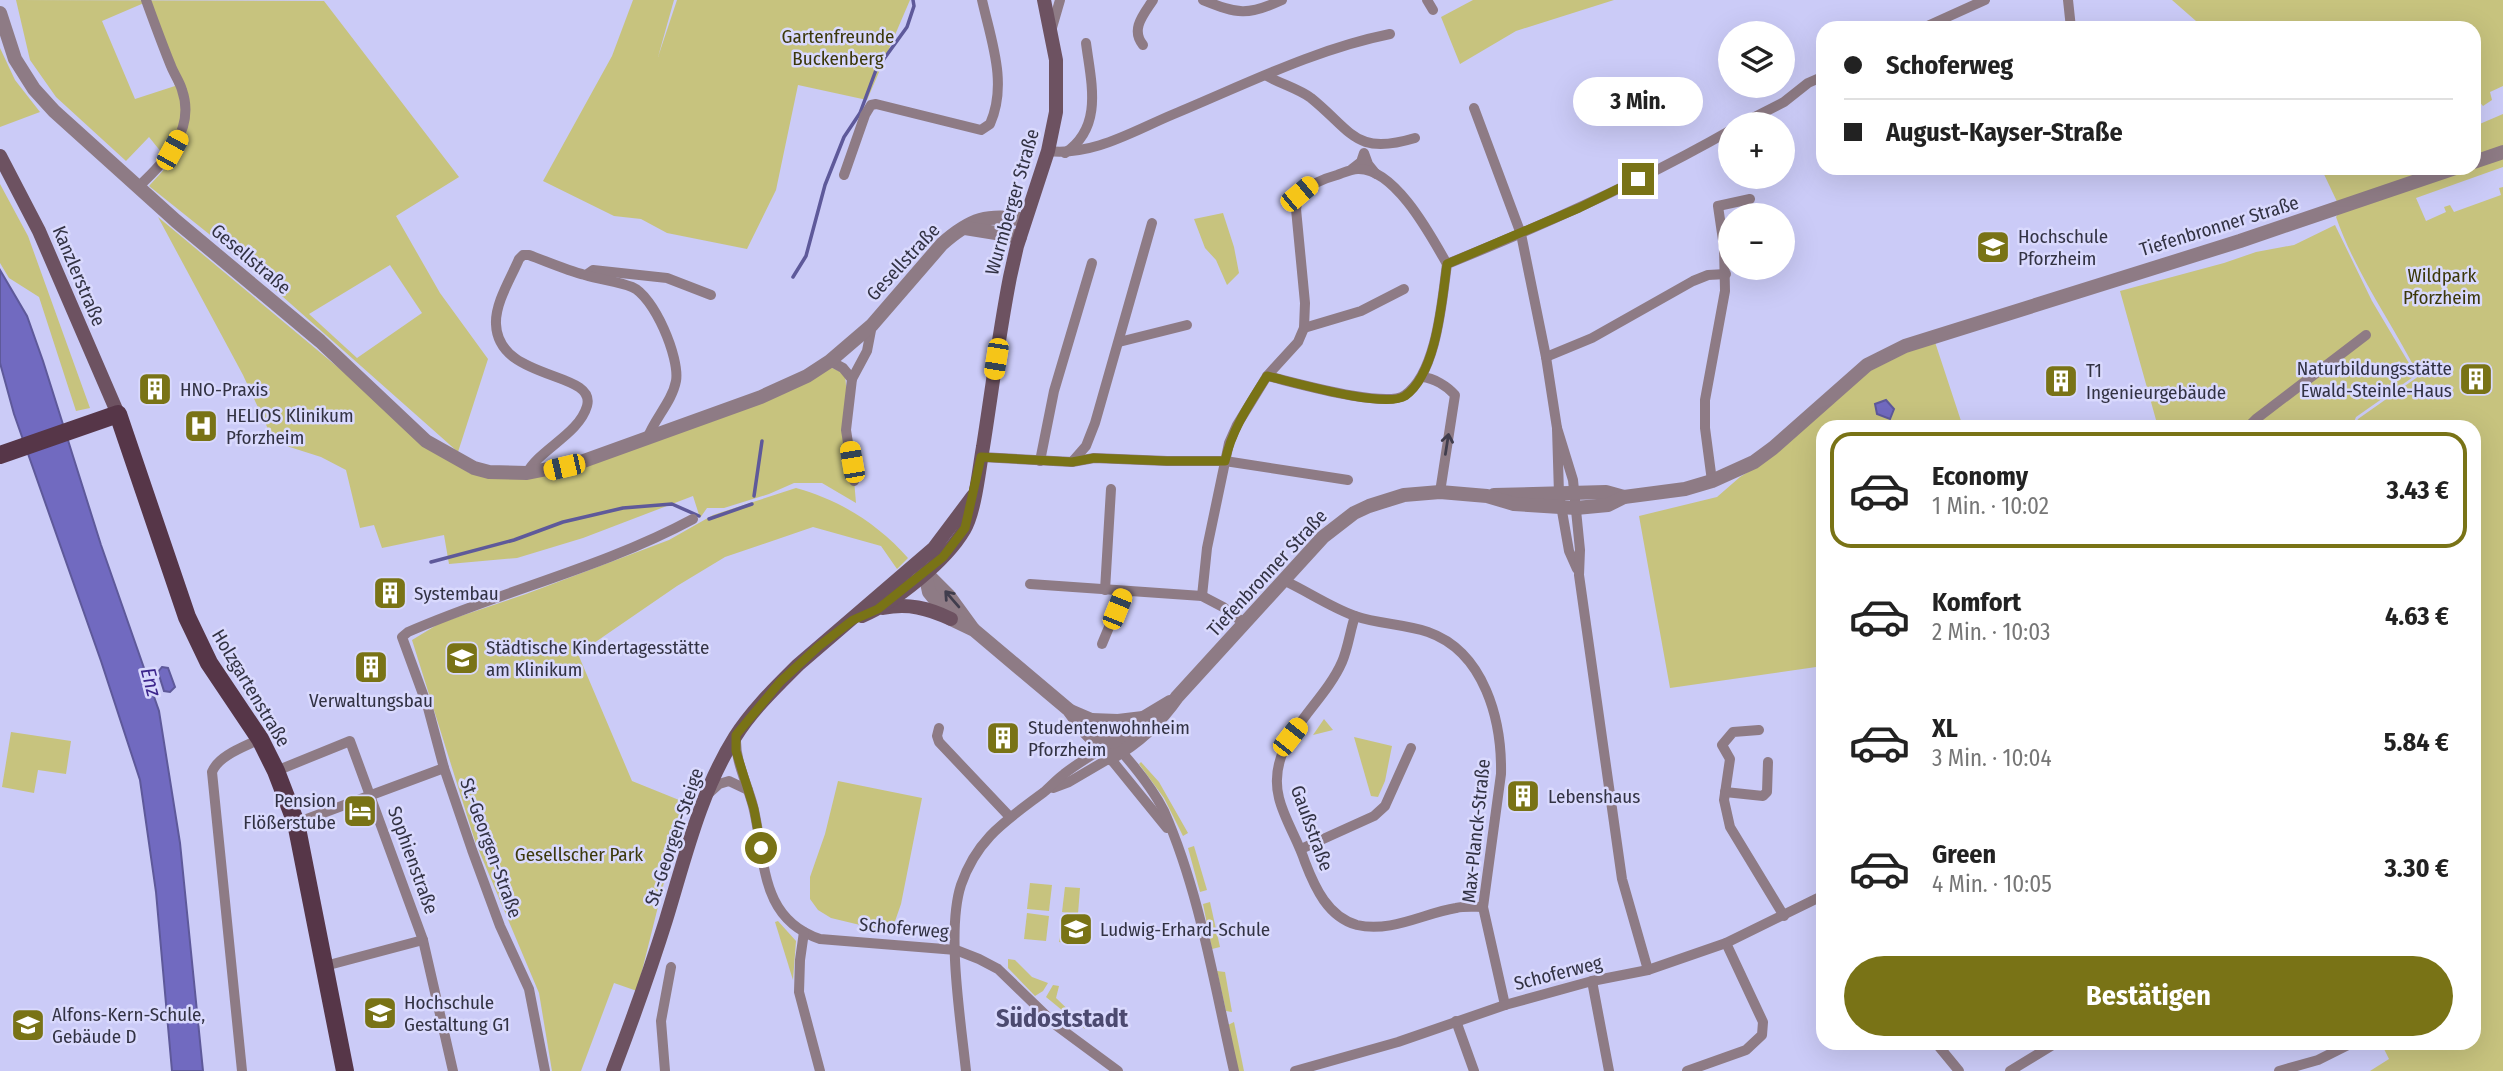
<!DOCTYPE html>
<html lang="de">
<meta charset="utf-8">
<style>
:root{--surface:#fff;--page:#f2f2f2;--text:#222;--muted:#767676;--line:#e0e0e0;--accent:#797316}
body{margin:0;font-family:"Fira Sans Condensed",sans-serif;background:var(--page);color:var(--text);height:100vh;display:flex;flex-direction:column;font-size:26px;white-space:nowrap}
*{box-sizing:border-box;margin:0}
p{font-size:23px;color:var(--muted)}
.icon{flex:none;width:38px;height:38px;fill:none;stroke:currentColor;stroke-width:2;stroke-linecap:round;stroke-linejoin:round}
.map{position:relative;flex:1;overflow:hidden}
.side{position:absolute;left:1816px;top:420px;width:665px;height:630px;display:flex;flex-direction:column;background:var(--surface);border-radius:21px;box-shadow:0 7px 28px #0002}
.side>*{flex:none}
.top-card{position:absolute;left:1816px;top:21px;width:665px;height:154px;border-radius:21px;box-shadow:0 7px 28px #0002;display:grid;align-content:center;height:154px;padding:0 28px;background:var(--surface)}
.controls{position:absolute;left:1718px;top:21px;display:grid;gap:14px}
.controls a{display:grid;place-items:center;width:77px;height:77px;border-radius:50%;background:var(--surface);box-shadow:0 7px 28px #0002;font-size:35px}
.end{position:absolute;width:32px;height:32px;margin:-16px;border:9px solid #797316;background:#fff;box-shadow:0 0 0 4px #fff}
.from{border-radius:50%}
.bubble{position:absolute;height:49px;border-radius:24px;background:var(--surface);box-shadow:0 7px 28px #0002;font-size:23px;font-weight:700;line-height:49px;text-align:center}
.car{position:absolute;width:21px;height:42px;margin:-21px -10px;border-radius:9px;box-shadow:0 0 5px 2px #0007;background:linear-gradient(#f5c518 24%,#345 0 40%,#f5c518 0 76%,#345 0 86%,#f5c518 0)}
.top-card b{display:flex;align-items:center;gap:24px;height:66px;font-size:26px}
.top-card b+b{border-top:2px solid var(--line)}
.top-card i{width:18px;height:18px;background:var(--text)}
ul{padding:12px 0 0;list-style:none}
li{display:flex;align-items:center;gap:21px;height:116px;margin:0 14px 10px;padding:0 14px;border:4px solid transparent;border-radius:21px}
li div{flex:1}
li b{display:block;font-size:26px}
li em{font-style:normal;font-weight:700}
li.current{border-color:var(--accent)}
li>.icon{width:63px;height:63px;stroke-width:1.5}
.button{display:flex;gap:14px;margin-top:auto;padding:14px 28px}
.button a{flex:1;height:80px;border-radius:42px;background:var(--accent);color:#fff;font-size:28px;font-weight:700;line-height:80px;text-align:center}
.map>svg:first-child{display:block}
.green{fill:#c7c37e;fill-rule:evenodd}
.water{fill:#716ac0;stroke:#5e599a;stroke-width:2}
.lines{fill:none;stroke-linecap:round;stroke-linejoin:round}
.stream{stroke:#5e599a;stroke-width:3.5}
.minor{stroke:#8e7b85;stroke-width:10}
.tertiary{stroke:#8e7b85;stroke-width:14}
.secondary{stroke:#6d5261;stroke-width:14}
.primary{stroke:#563648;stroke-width:18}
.oneway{stroke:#403d4d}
.route{stroke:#797316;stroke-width:9}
.labels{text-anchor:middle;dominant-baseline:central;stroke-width:5;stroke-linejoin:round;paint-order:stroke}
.park-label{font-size:19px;fill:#3c380a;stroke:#d9d9fd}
.street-label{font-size:19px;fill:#323243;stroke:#d9d9fd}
.poi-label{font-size:19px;fill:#323243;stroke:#d9d9fd;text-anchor:start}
.water-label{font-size:21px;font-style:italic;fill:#3c258c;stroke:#d9d9fd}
.district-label{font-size:26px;font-weight:bold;fill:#4c4a70;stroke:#d9d9fd}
</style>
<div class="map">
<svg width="2503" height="1071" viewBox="0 0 2503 1071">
<rect width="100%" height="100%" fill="#cbcbf7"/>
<!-- green -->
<g class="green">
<path d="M16 0 324 1 459 177 396 216 440 293 488 359 458 452 239 258 149 186 170 163 149 137 126 161 56 97 30 60ZM144 3 175 86 135 99 102 21ZM390 265 422 313 357 358 309 314Z"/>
<polygon points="633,0 674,0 658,57 677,0 910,0 867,100 798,85 776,190 747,249 667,233 641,219 614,216 543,181 612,56"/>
<polygon points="1473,0 1614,0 1516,31 1460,64 1441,17"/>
<polygon points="2172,0 2503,0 2503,86 2490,92 2492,100 2483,106 2477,99 2475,100 2474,28 2204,28"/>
<polygon points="0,48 15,80 40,112 0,127"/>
<path d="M2503 114V167L2416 198 2426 221 2446 212 2444 207 2450 205 2454 212 2501 195 2499 188 2503 187V1071H2370L2389 1059 2381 1043H2474V427H2354L2358 419 2419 376C2392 323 2356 274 2336 217L2341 210 2321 168H2474L2475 126Z"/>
<polygon points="0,184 28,236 90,408 76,411 39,297 9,278 0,263"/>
<polygon points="1223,213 1234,247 1239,273 1227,285 1216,260 1205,248 1194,219"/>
<polygon points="158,217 340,369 469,473 544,476 830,367 845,374 856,503 822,483 794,483 769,494 724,508 707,508 700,518 693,496 583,538 517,558 449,564 444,535 382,548 374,525 360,528 346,470 321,457 274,442 243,375"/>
<polygon points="2335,225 2372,301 2416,375 2356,417 2352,427 2158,427 2120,291 2224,263 2256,252 2294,245"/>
<polygon points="1934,339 1963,427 1824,427 1823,666 1670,688 1639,516 1717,497 1740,477 1759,465 1870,369"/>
<path d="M796 488C840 500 878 524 908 558L897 569 881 546 813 527 725 557 677 586 578 654 632 781 684 802 637 991 614 983 581 1071H552L539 993 475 841 412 640 440 623 526 594 669 540 713 515Z"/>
<polygon points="1324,719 1333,730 1313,735"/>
<polygon points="11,732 71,741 66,774 38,770 34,793 2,787"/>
<polygon points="1354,737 1392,746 1385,781 1378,797 1371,796"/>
<polygon points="1141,762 1159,782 1188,833 1183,836 1164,798 1139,764"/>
<polygon points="838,781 922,798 901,904 892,930 885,931 831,918 818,910 810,899 810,877 825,834"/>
<polygon points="1194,846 1207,890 1200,892 1188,848"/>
<polygon points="1030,883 1052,885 1049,911 1027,909"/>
<polygon points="1065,887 1080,888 1078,914 1062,912"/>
<polygon points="1210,902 1220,947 1212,949 1203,904"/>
<polygon points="1027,913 1049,916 1046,941 1024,939"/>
<polygon points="1062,917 1077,918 1074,944 1059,942"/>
<polygon points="778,921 796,941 793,980 775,922"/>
<polygon points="1008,959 1015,960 1032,977 1048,983 1043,991 1035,996 1008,968"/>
<polygon points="1217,971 1225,972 1232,1012 1226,1011"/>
<polygon points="1053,985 1059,986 1056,998 1084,1025 1085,1029 1046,997"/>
<polygon points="1234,1022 1244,1071 1236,1071 1228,1025"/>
</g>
<!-- water -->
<g class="water">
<polygon points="0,270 27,316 43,361 101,545 159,711 180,843 203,1071 172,1071 156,892 140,780 101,661 14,414 0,363"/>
<polygon points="1886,400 1894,409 1890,419 1877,414 1875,404"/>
<polygon points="162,667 168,668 175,687 170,692 164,691 158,672"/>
</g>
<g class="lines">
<!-- stream -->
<g class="stream">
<polyline points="793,277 806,256 825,185 844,137 860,113 876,70 907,27 914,6 913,0"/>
<polyline points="754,496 762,441"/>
<polyline points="709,519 752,504"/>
<polyline points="431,562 514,540 563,522 623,508 672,504 699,516"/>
</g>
<!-- minor -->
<g class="minor">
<path d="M1203 0C1238 14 1247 16 1282 0"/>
<polyline points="1427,0 1433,10"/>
<polyline points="2068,0 2071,28"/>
<polyline points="1923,28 1985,0"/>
<polyline points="1051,31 1060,0"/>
<path d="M1143 45C1130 29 1144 14 1153 0"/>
<path d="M1267 76C1281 84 1299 89 1311 98 1353 132 1355 156 1415 138"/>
<polyline points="1474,108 1521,234 1546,357 1557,428 1559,494 1569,551 1577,569"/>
<polyline points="1741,124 1784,102 1808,83 1824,76"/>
<path d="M1048 151C1094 156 1133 131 1174 114 1244 85 1315 49 1390 34"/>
<path d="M1065 153C1104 127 1091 82 1086 43"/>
<polyline points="1352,169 1361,162 1364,153 1368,164 1376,174"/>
<path d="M844 175 865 115 871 105 876 104 981 130 990 124C1008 84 991 40 982 0"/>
<path d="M138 187C165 162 196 130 182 90 180 82 174 74 171 66 162 44 154 22 146 0"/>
<polyline points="586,275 593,270 667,278 711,295"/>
<polyline points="1304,328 1361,311 1404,289"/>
<polyline points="1119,342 1187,325"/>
<polyline points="1546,357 1592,338 1693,281 1708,275 1726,274"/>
<polyline points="830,361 843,368 852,379 846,430 854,481"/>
<path d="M1267 376C1293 382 1385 409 1405 395 1437 373 1442 300 1447 264 1544 225 1640 182 1731 130"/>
<path d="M1422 377C1434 378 1447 386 1455 395L1440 492"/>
<polyline points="852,379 867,351 872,325"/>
<polyline points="2248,427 2256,419 2366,335"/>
<polyline points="1557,428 1573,480 1580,550 1579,575 1622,879 1648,970"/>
<polyline points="981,457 1072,462 1086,446 1095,423 1152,223"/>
<polyline points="1040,461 1054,391 1092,263"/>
<polyline points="1072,462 1094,458 1167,461 1225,461 1348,480"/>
<path d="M527 473C540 449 579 434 587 406 597 370 498 382 496 324 495 303 511 278 519 259L523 255H529C548 262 566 270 585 275 600 280 617 281 632 287 654 296 680 358 676 381 672 402 654 419 647 439"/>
<polyline points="1712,481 1705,428 1705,400 1725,291 1724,247 1718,206 1750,199"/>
<path d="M1283 580C1307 591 1330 607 1355 616 1378 624 1404 624 1428 632 1485 652 1502 721 1501 774L1483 907 1505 1005"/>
<polyline points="1030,584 1202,596 1223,607 1245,624"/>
<polyline points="1105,590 1111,489"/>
<path d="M1202 596 1207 548 1229 443 1237 425 1267 376 1298 342 1304 328 1305 303 1296 209 1299 194C1311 184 1322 179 1337 175 1343 173 1351 169 1358 169 1395 168 1431 236 1447 264"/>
<path d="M1355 616C1350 631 1348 648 1342 662 1322 708 1265 742 1279 798 1284 819 1298 840 1305 862 1315 888 1328 917 1357 925 1391 933 1424 913 1456 908 1465 906 1474 907 1483 907"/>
<polyline points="1102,644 1124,591"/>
<polyline points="939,728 937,736 939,742 1009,816"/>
<polyline points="1759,730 1733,732 1722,745 1730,759 1724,800 1730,827 1784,916"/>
<path d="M736 738C735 761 747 783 753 806 766 858 758 918 820 939L956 950 979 959 998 969 1057 1026 1118 1071"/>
<polyline points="276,771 350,741 423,940 453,1071"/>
<polyline points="1053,788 1069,782 1110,758 1167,828"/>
<polyline points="1725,792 1763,796 1767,792 1768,762"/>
<polyline points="708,794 719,784 729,781 748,790"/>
<polyline points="296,823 444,768"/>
<polyline points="1301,849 1374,816 1385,806 1411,748"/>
<polyline points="804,932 800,960 799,992 820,1071"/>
<polyline points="325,966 423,940"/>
<polyline points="1592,981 1609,1071"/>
<polyline points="1456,1021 1474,1071"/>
<polyline points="1936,1043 1959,1071"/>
<path d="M242 1071 212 772C219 755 244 747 260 739"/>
<path d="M545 1071 529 989 500 926 472 850 444 768 428 708 402 637 408 632C501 591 602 568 693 519"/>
<polyline points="665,1071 661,1021 671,967"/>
<path d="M966 1071C961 1022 946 931 961 885 977 838 1007 820 1044 792 1051 786 1057 779 1064 774 1079 762 1097 752 1113 742 1131 762 1152 787 1164 811 1200 893 1214 984 1234 1071"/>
<polyline points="1295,1071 1398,1042 1505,1005 1592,981 1648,970 1726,943 1824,895"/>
<polyline points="1687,1071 1746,1050 1762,1035 1763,1022 1726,943"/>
<polyline points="2010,1071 2056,1043"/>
<polyline points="2279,1071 2318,1060 2352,1043"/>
</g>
<!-- tertiary -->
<g class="tertiary">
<path d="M0 13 15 59 34 89 54 111 176 221 320 341 426 441 474 468 489 472 527 473 578 463 761 397 807 376 830 361 872 325 942 244C970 219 988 213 1025 220"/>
<polyline points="2474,162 2503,152"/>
<polyline points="965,228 1020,237"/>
<polyline points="1494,495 1606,492 1624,497"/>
<polyline points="921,568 949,596 973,629"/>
<path d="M925 573 929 592 951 619 974 630 1069 710 1082 728 1110 758C1138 742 1159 723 1177 697L1323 537 1354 513 1369 506 1404 495 1440 492 1487 496 1514 504 1576 508 1608 505 1624 497 1685 489 1712 481 1754 462 1773 448 1867 365 1905 346 2240 241 2455 168"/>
<polyline points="1070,711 1091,720 1113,742 1145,717 1170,702"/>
<polyline points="1091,720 1118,721 1143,718"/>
</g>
<!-- secondary -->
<g class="secondary">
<polyline points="0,156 39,231 118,414"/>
<path d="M883 608C908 603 928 608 951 619"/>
<path d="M862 616C895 602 946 561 964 530 975 512 979 469 983 447 992 390 999 333 1010 277L1017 246 1048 151 1056 112V60L1044 0"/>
<path d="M613 1071C632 1021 650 971 666 920 685 858 700 793 735 737 752 710 776 687 798 665L934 548 973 496"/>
</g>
<!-- primary -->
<polyline class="primary" points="0,455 118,414 187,617 209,663 260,739 276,771 296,823 345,1071"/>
</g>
<!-- one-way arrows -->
<defs><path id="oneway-shaft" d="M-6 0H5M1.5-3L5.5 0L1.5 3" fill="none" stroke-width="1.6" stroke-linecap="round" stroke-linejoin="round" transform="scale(1.75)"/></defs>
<g class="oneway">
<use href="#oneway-shaft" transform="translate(1447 444) rotate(-81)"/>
<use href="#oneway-shaft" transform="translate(952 599) rotate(-131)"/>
</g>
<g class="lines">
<!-- route -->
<path class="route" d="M761 848 754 809 736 751V735L780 682 819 646 853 620 878 609 943 557 965 528 981 457 1072 462 1094 458 1167 461H1225C1232 429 1250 403 1267 376 1293 382 1385 409 1405 396 1437 373 1442 300 1447 264L1579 208 1638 179"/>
</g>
<!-- icons -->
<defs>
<g id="university-square" transform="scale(1.75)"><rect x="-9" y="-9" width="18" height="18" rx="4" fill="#797316" stroke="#d9d9fd"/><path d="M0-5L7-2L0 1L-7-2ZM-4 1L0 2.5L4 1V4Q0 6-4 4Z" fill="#fff"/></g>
<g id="building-square" transform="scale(1.75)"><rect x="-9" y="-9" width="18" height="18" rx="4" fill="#797316" stroke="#d9d9fd"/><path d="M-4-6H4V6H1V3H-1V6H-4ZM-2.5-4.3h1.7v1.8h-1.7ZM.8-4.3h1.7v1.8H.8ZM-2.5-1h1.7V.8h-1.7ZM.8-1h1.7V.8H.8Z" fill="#fff"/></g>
<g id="hospital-square" transform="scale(1.75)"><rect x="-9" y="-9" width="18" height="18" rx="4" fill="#797316" stroke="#d9d9fd"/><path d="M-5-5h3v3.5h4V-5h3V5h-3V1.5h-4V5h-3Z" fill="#fff"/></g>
<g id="school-square" transform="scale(1.75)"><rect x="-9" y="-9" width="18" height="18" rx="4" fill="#797316" stroke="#d9d9fd"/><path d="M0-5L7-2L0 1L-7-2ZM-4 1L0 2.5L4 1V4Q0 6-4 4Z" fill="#fff"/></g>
<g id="hotel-square" transform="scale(1.75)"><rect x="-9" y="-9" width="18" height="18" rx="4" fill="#797316" stroke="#d9d9fd"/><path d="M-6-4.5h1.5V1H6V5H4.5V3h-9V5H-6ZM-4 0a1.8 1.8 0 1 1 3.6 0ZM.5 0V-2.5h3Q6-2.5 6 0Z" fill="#fff"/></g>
</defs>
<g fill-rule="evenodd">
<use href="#university-square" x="1993" y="247"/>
<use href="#building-square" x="2476" y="379"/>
<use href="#building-square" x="2061" y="381"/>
<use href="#building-square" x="155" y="389"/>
<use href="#hospital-square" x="201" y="426"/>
<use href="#building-square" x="390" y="593"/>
<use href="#school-square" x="462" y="658"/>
<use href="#building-square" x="371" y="667"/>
<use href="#building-square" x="1003" y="738"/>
<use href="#building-square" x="1523" y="796"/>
<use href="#hotel-square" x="360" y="811"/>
<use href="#school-square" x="1076" y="929"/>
<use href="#university-square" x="380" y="1013"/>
<use href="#school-square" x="28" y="1025"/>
</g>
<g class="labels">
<!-- park labels -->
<g class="park-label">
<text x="838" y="36">Gartenfreunde<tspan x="838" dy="22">Buckenberg</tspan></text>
<text x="2442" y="275">Wildpark<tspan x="2442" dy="22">Pforzheim</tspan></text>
<text x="579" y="854">Gesellscher Park</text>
</g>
<!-- street labels -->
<g class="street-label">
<text transform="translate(1012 202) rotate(-74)">Wurmberger Straße</text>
<text transform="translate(2219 226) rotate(-17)">Tiefenbronner Straße</text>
<text transform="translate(251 259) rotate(40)">Gesellstraße</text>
<text transform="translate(903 262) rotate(-47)">Gesellstraße</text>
<text transform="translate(79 276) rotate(67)">Kanzlerstraße</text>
<text transform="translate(1267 573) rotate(-47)">Tiefenbronner Straße</text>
<text transform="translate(251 688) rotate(59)">Holzgartenstraße</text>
<text transform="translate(1312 828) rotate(70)">Gaußstraße</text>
<text transform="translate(1476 831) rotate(-84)">Max-Planck-Straße</text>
<text transform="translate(674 837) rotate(-71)">St.-Georgen-Steige</text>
<text transform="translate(491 848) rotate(70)">St.-Georgen-Straße</text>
<text transform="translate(413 860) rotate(70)">Sophienstraße</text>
<text transform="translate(904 928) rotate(5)">Schoferweg</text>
<text transform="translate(1558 973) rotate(-14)">Schoferweg</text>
</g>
<!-- poi labels -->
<g class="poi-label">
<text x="2018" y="236">Hochschule<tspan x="2018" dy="22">Pforzheim</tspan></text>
<text x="2452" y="368" text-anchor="end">Naturbildungsstätte<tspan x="2452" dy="22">Ewald-Steinle-Haus</tspan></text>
<text x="2086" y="370">T1<tspan x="2086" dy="22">Ingenieurgebäude</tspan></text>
<text x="180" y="389">HNO-Praxis</text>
<text x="226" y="415">HELIOS Klinikum<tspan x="226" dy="22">Pforzheim</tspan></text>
<text x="414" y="593">Systembau</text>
<text x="486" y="647">Städtische Kindertagesstätte<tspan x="486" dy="22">am Klinikum</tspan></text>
<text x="371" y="700" text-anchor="middle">Verwaltungsbau</text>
<text x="1028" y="727">Studentenwohnheim<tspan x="1028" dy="22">Pforzheim</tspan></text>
<text x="1548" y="796">Lebenshaus</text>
<text x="336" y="800" text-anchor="end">Pension<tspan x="336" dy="22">Flößerstube</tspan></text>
<text x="1100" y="929">Ludwig-Erhard-Schule</text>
<text x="404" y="1002">Hochschule<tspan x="404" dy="22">Gestaltung G1</tspan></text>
<text x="52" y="1014">Alfons-Kern-Schule,<tspan x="52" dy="22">Gebäude D</tspan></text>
</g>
<!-- water labels -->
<g class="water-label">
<text transform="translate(151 682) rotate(75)">Enz</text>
</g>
<!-- district labels -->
<g class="district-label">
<text x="1062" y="1018">Südoststadt</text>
</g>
</g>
</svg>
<div class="controls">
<a><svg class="icon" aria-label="layers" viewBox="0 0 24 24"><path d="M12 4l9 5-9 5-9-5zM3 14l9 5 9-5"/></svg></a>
<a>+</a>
<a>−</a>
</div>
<i class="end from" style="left:761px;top:848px"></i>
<i class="end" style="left:1638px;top:179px"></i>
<div class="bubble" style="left:1573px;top:77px;width:130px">3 Min.</div>
<i class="car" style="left:172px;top:150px;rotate:29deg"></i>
<i class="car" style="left:1299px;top:194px;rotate:50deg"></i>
<i class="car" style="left:996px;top:359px;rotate:189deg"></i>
<i class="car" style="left:852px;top:462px;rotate:350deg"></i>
<i class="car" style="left:564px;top:467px;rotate:257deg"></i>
<i class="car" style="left:1117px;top:609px;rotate:22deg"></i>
<i class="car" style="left:1290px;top:737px;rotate:38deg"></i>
<div class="top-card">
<b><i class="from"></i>Schoferweg</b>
<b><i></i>August-Kayser-Straße</b>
</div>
<section class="side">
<ul>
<li class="current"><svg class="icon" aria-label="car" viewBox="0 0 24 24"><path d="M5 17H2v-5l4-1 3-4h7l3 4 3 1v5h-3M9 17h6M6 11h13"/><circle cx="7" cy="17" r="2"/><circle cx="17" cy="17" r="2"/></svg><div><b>Economy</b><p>1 Min. · 10:02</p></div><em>3.43 €</em></li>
<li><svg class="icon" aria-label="car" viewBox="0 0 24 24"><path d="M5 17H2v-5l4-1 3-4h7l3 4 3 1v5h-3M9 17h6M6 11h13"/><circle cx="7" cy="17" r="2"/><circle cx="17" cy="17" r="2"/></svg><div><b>Komfort</b><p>2 Min. · 10:03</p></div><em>4.63 €</em></li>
<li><svg class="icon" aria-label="car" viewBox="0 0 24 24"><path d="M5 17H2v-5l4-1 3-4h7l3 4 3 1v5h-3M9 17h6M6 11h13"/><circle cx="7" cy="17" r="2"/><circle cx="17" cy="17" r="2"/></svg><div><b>XL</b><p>3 Min. · 10:04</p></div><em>5.84 €</em></li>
<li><svg class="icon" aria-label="car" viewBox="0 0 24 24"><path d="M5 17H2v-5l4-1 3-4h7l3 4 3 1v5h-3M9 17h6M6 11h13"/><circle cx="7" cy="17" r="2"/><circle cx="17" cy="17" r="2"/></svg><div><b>Green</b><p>4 Min. · 10:05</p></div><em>3.30 €</em></li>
</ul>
<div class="button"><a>Bestätigen</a></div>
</section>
</div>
